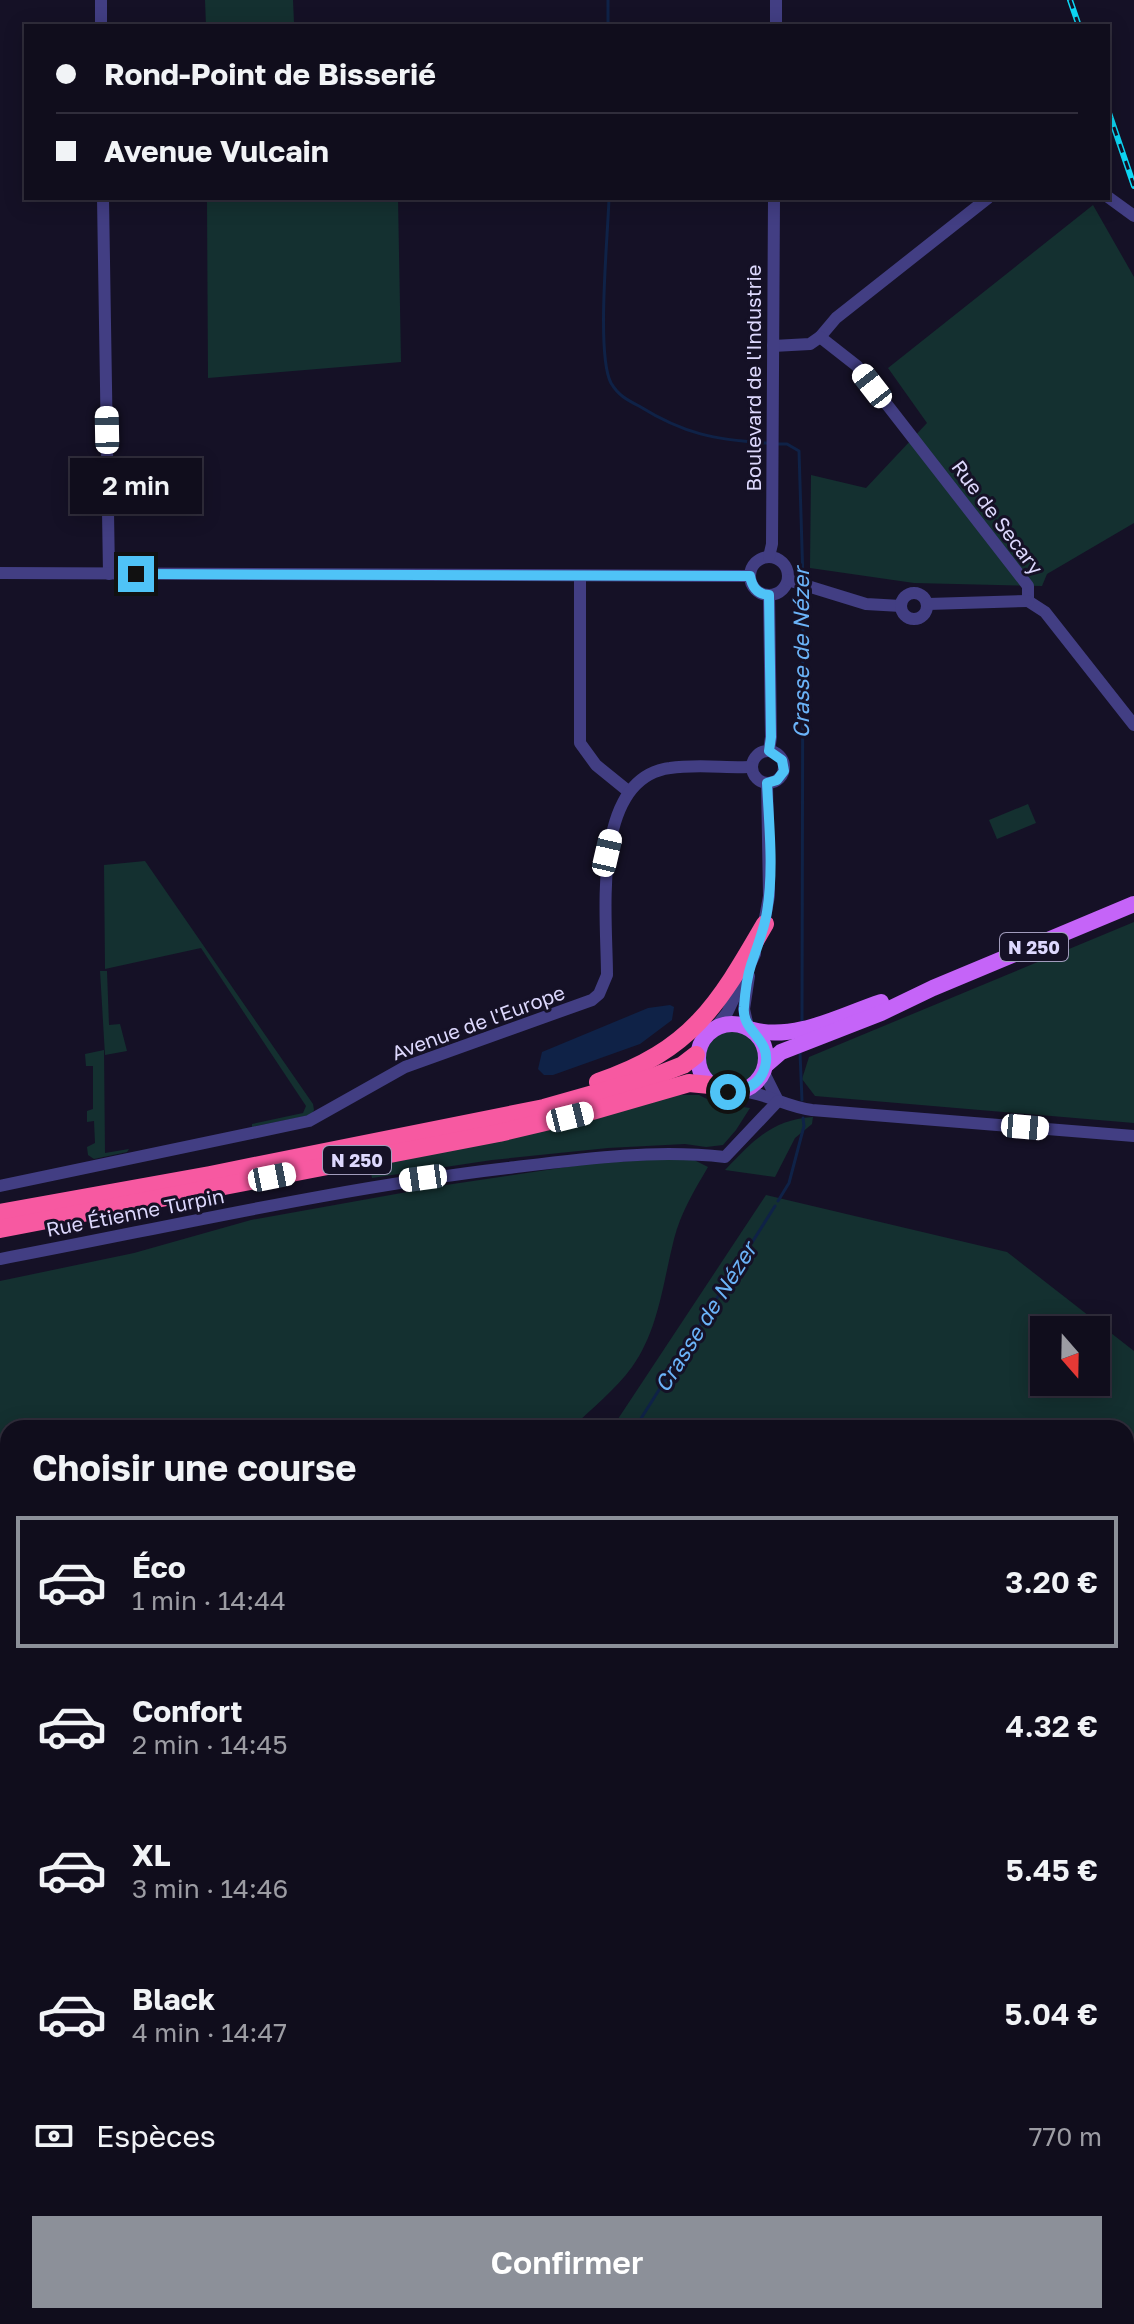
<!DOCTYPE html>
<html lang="fr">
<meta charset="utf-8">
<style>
:root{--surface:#100d1c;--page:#191625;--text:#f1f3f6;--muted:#9c9ca3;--line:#302d3b;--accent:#8c9099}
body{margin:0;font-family:"Golos Text",sans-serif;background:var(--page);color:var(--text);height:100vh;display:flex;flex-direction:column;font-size:30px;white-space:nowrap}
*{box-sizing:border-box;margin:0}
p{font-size:26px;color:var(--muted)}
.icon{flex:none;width:44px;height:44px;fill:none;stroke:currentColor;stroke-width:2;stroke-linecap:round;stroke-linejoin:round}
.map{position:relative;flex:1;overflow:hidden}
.details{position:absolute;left:0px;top:1420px;width:1134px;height:904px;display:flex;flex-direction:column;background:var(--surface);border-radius:24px 24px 0 0;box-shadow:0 4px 20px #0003,0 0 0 2px var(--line)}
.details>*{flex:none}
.hud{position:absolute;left:24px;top:24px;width:1086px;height:176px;border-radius:0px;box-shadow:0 4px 20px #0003,0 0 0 2px var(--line);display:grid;align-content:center;height:176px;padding:0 32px;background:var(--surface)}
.needle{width:52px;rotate:160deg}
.tools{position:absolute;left:1030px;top:1316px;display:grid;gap:16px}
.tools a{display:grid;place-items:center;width:80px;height:80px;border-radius:0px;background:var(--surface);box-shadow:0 4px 20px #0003,0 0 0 2px var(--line);font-size:40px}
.end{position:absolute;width:36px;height:36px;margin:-18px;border:10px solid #4fc3f7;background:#111;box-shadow:0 0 0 4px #111}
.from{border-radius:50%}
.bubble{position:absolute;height:56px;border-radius:0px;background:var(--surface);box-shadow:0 4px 20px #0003,0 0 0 2px var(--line);font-size:26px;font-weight:600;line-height:56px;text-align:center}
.car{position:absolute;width:24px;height:48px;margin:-24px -12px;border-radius:10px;box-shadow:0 0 6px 2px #0007;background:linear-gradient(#fff 24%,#345 0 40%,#fff 0 76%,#345 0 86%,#fff 0)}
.hud b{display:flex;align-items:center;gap:28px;height:76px;font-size:30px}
.hud b+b{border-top:2px solid var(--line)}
.hud i{width:20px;height:20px;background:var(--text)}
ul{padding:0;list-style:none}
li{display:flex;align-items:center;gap:24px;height:132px;margin:0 16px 12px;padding:0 16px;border:4px solid transparent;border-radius:0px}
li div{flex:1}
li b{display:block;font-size:30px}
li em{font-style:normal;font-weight:600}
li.selected{border-color:var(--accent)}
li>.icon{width:72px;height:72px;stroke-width:1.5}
h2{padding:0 32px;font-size:36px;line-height:96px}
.pay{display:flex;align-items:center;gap:20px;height:88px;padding:0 32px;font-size:30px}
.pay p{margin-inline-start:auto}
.cta{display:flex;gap:16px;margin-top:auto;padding:16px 32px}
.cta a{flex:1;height:92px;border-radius:0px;background:var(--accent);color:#fff;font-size:32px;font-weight:600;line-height:92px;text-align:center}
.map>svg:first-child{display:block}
.green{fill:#143030;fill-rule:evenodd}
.water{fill:#0f2247}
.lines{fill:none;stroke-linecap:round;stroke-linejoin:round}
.stream{stroke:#0f2247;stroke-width:3}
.minor{stroke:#423e83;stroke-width:12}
.major{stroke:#c564f8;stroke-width:16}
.highway{stroke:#f759a1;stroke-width:18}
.rail-casing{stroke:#0dd7f4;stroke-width:6}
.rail{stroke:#151126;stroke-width:3;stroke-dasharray:9;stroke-linecap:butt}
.route{stroke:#4fc3f7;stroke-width:10}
.labels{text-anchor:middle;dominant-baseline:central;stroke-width:6;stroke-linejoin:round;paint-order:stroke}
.shield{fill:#151126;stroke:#a19cbc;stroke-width:2}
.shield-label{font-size:18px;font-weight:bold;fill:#ddd8fd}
.street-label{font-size:20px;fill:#ddd8fd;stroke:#151126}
.water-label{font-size:22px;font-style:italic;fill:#6bb3f8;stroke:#151126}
</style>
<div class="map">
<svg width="1134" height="2324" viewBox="0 0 1134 2324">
<rect width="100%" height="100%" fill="#151126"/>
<!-- green -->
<g class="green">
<polygon points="205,0 293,0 294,23 394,26 206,26"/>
<polygon points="207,198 398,198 401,362 208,378"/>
<polygon points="1093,205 1134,277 1134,523 1047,574 1042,586 914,583 810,568 811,475 866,488 927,423 888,368"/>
<polygon points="1028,804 1036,823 997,839 989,820"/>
<polygon points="145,861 313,1104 314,1110 311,1115 252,1127 252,1124 303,1113 306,1106 201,948 105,969 104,865"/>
<polygon points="1134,922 1134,1123 815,1096 802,1079 809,1057"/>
<polygon points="100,971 107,971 109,1025 120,1024 127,1051 105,1055"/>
<circle cx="732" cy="1058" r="27"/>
<polygon points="104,1050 105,1153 129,1149 127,1152 94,1159 88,1155 87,1147 95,1143 94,1121 87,1122 87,1111 93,1109 93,1066 86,1066 85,1054"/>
<polygon points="671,1095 699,1095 715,1103 750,1108 736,1130 723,1145 706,1147 685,1144 608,1148 492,1160 372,1178 369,1164"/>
<path d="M813 1117 812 1124 795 1138 775 1177 725 1170C753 1141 771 1120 813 1117Z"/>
<path d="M688 1157 708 1167C694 1191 681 1212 674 1239 663 1282 659 1329 632 1367 616 1389 591 1409 572 1428H8V2068H0V1281L134 1253 251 1220 446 1185 587 1164Z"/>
<path d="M766 1195 1007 1252 1134 1351V2324H0V2096H8V2316H1126V1428H612ZM1044 1330H1096V1382H1044Z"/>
</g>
<!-- water -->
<polygon class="water" points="670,1005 674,1007 672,1020 640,1044 553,1075 544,1075 538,1069 542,1052 648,1008"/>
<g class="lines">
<!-- stream -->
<g class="stream">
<polyline points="608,0 608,26"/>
<path d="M609 198C608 235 596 355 611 383 618 395 627 400 639 406 684 434 715 440 768 443"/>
<polyline points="777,444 787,444 799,451 803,580"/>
<polyline points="802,1021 803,587"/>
<polyline points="800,1053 802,1100"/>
<polyline points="778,1201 789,1183 804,1126 803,1118"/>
<polyline points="635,1428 775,1206"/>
<polyline points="38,2324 44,2316"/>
</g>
<!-- minor -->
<g class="minor">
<polyline points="101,0 101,26"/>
<polyline points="776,26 776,0"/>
<polyline points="1108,197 1134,216"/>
<polyline points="103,198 109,574"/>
<polyline points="820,337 836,318 988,198"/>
<polyline points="773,346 810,344 820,337 857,366 1028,586 1028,601"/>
<circle cx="769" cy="576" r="19"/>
<polyline points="769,557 772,544 774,198"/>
<polyline points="0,573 750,576"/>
<polyline points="580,576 580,743 596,765 628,791"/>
<polyline points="788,580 866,604 901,606"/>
<circle cx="914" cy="606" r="13"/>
<polyline points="769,595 771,737 769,751"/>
<polyline points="1028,601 1045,612 1134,725"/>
<polyline points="928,604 1028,601"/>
<circle cx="768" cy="767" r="16"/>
<polyline points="763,929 769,896 767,783"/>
<polyline points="748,1027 744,1009 749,976"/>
<polyline points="715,1028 727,1013 755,954"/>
<polyline points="763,1071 778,1101"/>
<path d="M741 1091C766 1093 787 1107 812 1110L1134 1136"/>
<path d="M0 1186 309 1121 405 1067 592 1000 599 994 607 975C607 918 590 778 670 768 696 764 725 768 751 767"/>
<path d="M0 1259C169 1227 337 1188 508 1168 581 1159 652 1149 725 1157L778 1101"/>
</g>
<!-- major -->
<g class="major">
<circle cx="732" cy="1058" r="34"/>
<path d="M753 1030C796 1041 841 1015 881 1002"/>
<polyline points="766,1065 781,1052 881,1013 933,988 1134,904"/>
</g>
<!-- highway -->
<g class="highway">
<path d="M598 1082C692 1050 718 1005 765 924"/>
<polyline points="0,1213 210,1175 544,1108 650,1078 683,1065 696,1055"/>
<polyline points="0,1229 499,1133 592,1111 689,1083 710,1085"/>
</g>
<!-- rail casing -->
<g class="rail-casing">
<g id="rail">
<polyline points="1070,0 1079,26"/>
<polyline points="1108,110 1134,186"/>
</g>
</g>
<!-- rail -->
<use href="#rail" class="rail"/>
</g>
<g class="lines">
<!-- route -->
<path class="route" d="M136 574 750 576C752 587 757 594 769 595L771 737 769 751 782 760 784 771 777 780 767 783C769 825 774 870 767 912 764 930 757 947 751 965 747 977 745 994 744 1007 741 1032 773 1039 765 1067 760 1085 745 1091 728 1092"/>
</g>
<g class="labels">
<!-- shield labels -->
<g class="shield">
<rect x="1000" y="933" width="68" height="28" rx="6"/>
<rect x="323" y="1146" width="68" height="28" rx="6"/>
</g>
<g class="shield-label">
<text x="1034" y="947">N 250</text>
<text x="357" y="1160">N 250</text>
</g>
<!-- street labels -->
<g class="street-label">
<text transform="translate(753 378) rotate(-90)">Boulevard de l'Industrie</text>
<text transform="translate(998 517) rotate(53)">Rue de Secary</text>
<text transform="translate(478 1022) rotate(-20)">Avenue de l'Europe</text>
<text transform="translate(135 1212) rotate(-11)">Rue Étienne Turpin</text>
</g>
<!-- water labels -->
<g class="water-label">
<text transform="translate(800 653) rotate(-90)">Crasse de Nézer</text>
<text transform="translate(705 1317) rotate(-58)">Crasse de Nézer</text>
</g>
</g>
</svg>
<div class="tools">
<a><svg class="needle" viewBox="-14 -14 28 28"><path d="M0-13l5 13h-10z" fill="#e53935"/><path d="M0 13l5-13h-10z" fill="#9c9ca3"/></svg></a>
</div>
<i class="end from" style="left:728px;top:1092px"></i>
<i class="end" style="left:136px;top:574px"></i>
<div class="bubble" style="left:70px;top:458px;width:132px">2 min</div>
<i class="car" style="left:872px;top:386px;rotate:322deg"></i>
<i class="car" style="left:107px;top:430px;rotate:359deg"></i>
<i class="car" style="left:607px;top:853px;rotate:13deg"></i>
<i class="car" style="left:570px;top:1117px;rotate:76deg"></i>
<i class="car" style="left:1025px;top:1127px;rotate:95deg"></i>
<i class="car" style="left:272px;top:1177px;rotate:79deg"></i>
<i class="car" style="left:423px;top:1178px;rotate:262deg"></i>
<div class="hud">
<b><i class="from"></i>Rond-Point de Bisserié</b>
<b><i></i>Avenue Vulcain</b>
</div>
<section class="details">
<h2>Choisir une course</h2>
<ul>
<li class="selected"><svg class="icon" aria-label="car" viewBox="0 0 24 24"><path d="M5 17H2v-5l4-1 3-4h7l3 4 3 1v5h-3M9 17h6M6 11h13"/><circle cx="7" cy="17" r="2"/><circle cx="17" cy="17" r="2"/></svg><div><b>Éco</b><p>1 min · 14:44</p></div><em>3.20 €</em></li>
<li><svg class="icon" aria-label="car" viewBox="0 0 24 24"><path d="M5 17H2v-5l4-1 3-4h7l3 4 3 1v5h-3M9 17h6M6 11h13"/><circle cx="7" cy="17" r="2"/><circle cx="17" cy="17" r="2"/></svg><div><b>Confort</b><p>2 min · 14:45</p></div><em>4.32 €</em></li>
<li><svg class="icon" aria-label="car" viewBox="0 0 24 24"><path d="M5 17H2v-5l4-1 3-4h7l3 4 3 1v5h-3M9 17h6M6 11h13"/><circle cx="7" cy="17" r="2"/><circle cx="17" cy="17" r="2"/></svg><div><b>XL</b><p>3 min · 14:46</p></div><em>5.45 €</em></li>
<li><svg class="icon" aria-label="car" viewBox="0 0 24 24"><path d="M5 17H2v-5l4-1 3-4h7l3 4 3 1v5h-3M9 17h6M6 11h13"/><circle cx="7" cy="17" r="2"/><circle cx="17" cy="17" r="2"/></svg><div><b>Black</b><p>4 min · 14:47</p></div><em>5.04 €</em></li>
</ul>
<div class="pay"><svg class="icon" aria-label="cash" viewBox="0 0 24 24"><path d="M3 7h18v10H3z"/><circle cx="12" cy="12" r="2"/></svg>Espèces<p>770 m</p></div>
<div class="cta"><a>Confirmer</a></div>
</section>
</div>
